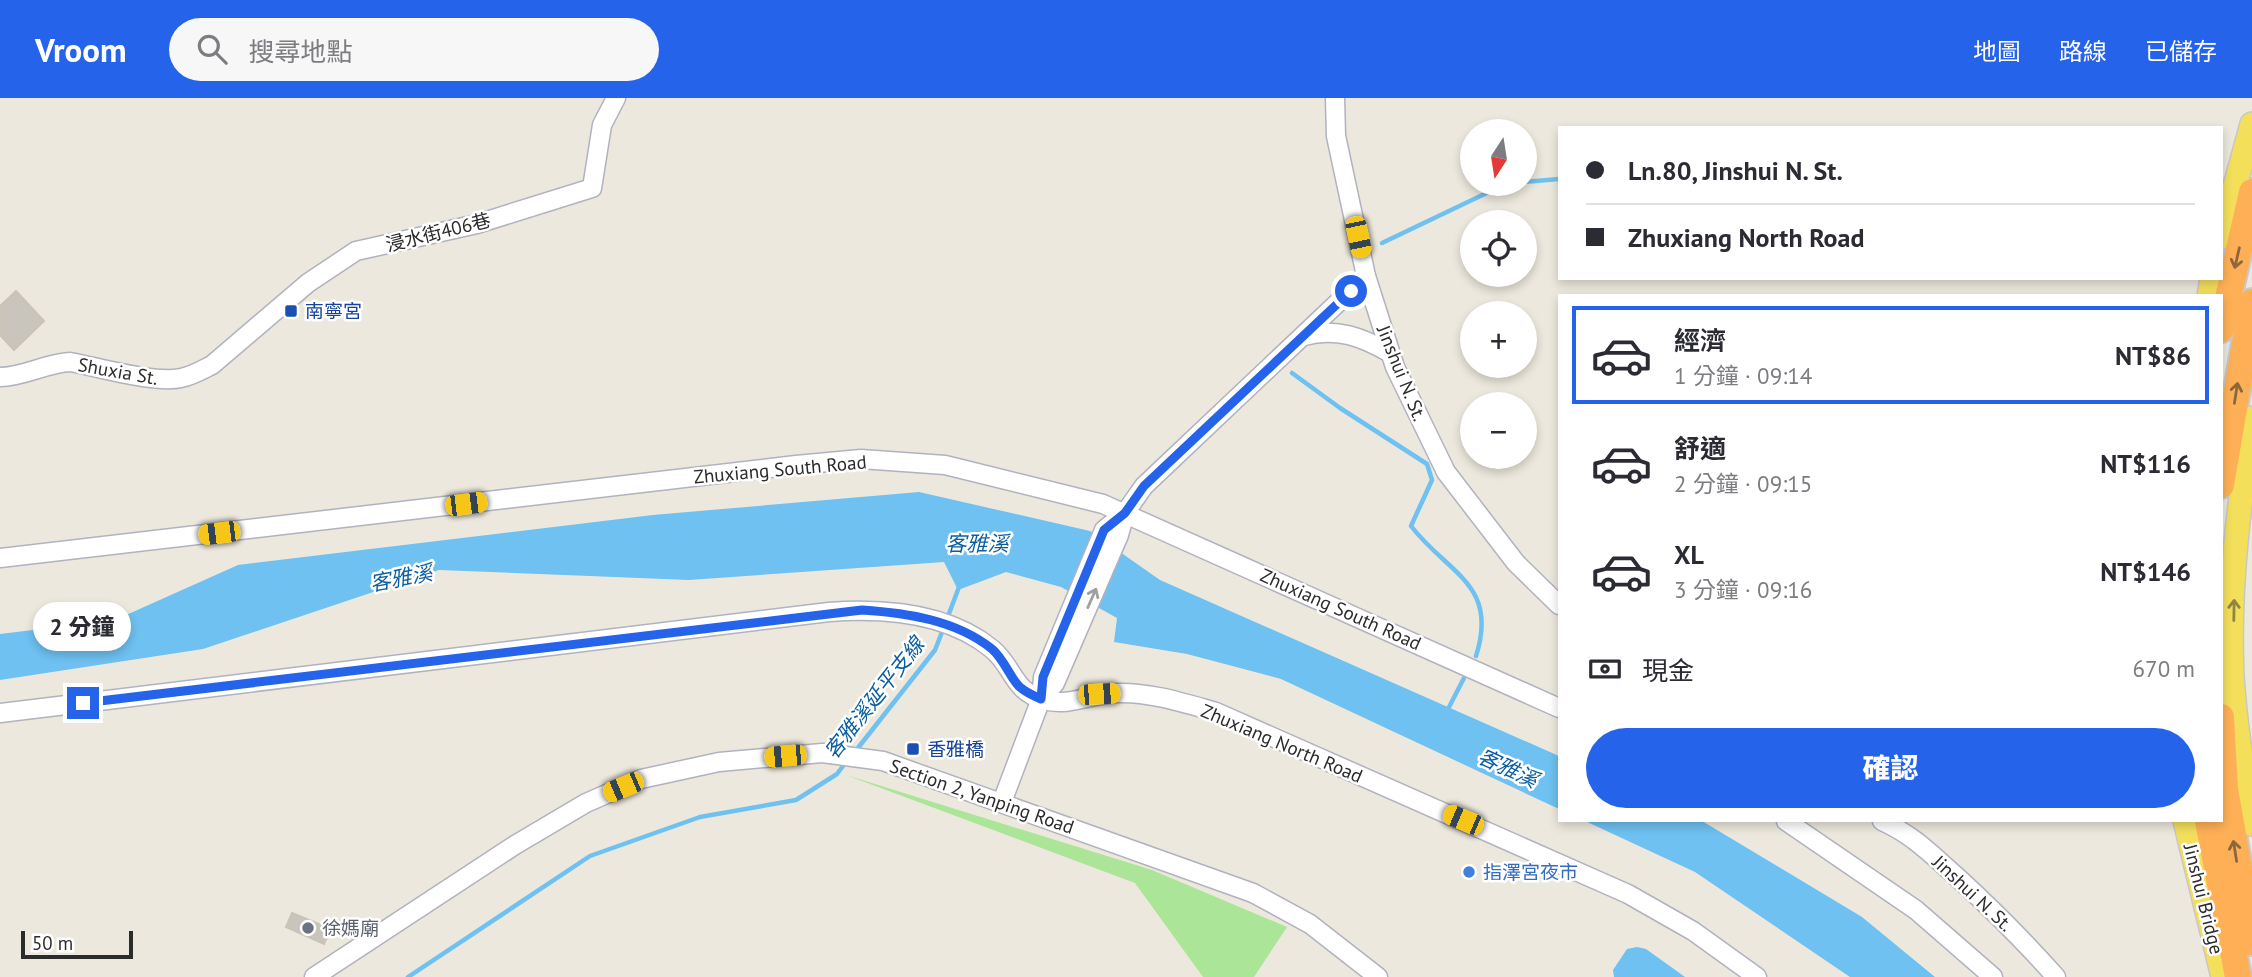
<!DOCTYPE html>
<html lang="zh-TW">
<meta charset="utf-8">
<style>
:root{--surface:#fff;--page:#f7f7f7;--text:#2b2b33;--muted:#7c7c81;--line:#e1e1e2;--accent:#2563eb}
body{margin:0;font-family:"PT Sans","Noto Sans TC",sans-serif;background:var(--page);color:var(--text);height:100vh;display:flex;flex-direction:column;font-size:26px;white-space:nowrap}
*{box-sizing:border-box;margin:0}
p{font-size:23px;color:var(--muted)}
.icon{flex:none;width:38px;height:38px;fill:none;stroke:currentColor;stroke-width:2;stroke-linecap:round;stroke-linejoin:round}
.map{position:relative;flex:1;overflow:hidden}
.sheet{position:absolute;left:1558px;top:196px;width:665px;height:528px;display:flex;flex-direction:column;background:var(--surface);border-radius:0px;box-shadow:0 4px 10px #0003}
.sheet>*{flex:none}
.guide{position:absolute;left:1558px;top:28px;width:665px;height:154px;border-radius:0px;box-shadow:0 4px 10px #0003;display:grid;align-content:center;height:154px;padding:0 28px;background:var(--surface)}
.needle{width:46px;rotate:192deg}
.controls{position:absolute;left:1460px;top:21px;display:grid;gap:14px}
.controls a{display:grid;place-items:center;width:77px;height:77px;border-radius:50%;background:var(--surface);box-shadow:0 4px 10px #0003;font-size:35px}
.scale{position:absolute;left:21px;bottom:18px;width:112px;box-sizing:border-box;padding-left:7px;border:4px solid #2b2b2b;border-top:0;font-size:19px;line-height:24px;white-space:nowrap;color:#2b2b2b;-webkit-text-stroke:5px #fff;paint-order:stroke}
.end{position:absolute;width:32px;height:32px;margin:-16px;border:9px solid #2563eb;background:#fff;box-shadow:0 0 0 4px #fff}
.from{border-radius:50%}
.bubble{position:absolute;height:49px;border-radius:24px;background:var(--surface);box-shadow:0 4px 10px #0003;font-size:23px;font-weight:800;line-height:49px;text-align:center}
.car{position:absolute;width:21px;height:42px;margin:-21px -10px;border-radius:9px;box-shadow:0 0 5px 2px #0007;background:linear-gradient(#f5c518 24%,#345 0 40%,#f5c518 0 76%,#345 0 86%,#f5c518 0)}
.guide b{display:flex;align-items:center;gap:24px;height:66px;font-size:26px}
.guide b+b{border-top:2px solid var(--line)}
.guide i{width:18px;height:18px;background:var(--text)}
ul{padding:12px 0 0;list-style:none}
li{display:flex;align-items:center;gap:21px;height:98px;margin:0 14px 10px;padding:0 14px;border:4px solid transparent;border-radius:0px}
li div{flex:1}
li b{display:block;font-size:26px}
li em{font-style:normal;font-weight:800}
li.current{border-color:var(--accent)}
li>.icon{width:63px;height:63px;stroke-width:1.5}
.pay{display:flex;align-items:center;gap:18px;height:77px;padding:0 28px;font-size:26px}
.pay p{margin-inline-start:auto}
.cta{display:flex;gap:14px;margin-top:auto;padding:14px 28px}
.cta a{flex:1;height:80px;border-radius:42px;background:var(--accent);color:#fff;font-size:28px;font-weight:800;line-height:80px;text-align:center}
header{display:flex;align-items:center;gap:42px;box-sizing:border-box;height:98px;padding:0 35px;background:var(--accent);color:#fff}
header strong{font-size:33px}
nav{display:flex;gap:38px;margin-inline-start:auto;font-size:24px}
.search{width:490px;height:63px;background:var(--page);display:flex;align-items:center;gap:18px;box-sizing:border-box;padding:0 24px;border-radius:38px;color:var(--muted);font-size:26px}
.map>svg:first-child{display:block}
.green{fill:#abe598}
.water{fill:#6ec1f1}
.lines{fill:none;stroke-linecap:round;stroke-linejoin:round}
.stream{stroke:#6ec1f1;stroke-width:4.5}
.building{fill:#c9c4bc;stroke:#c9c4b6;stroke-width:2}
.minor-casing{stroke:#b1b2bf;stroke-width:21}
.major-casing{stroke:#c8c8c8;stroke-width:26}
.highway-casing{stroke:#c8c8c8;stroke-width:30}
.minor{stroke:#fff;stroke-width:18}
.major{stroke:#f4df5b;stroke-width:23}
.highway{stroke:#ffb056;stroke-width:26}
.oneway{stroke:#8a673e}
.oneway2{stroke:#a0a0a0}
.oneway3{stroke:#908543}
.route{stroke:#2563eb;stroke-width:9}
.transit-dot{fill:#1a4fb4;stroke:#fff;stroke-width:2.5}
.shop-dot{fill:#3f7fe0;stroke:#fff;stroke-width:2.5}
.worship-dot{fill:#6b7280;stroke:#fff;stroke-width:2.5}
.labels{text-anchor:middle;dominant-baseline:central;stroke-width:5;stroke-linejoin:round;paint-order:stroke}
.street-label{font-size:19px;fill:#2b2b2b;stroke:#fff}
.transit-label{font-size:19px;fill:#164399;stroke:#fff;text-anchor:start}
.shop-label{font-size:19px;fill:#366cbe;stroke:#fff;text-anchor:start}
.worship-label{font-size:19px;fill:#5b616d;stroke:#fff;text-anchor:start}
.water-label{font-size:21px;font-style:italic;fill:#0a5e9f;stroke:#fff}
</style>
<header>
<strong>Vroom</strong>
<div class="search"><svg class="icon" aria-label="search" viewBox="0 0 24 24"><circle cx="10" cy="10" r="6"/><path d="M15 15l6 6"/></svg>搜尋地點</div>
<nav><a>地圖</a><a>路線</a><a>已儲存</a></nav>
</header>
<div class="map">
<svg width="2252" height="879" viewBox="0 0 2252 879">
<rect width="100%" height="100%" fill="#ede8dd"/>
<!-- green -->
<polygon class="green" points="846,677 1152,772 1287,829 1254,879 1203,879 1135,785"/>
<!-- water -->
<g class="water">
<polygon points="919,394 1090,433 1160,482 1559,658 1559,711 1281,581 1187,556 1114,544 1117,520 1061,489 1006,474 958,492 944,464 689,482 439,472 203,551 0,582 0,536 115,522 238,467 653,417"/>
<polygon points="1585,723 1702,723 1862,819 1935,879 1850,879 1695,774"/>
<polygon points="1637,849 1646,851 1685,879 1614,879 1613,872 1627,851"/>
</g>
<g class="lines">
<!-- stream -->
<g class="stream">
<polyline points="1524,84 1559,81"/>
<polyline points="1382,145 1495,91 1513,86"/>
<path d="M1292 275 1340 310 1427 366 1432 382 1411 428C1448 476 1499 486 1476 558"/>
<polyline points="947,521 959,489"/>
<polyline points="1447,613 1464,580"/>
<polyline points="854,655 935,552 944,529"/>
<polyline points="408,879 590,758 700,719 796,702 837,676 846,664"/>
</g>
</g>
<!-- building -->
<g class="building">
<polygon points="16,193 44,223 14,252 0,237 0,208"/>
<polygon points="292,815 331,831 324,846 286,829"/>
</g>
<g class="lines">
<!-- minor casing -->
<g class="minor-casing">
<g id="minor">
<polyline points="1335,0 1336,38 1366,178 1395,269 1446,374 1516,465 1559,507"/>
<path d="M1304 238C1336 229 1362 239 1390 255"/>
<path d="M0 279C24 279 46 265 70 264 98 269 155 286 181 280 192 278 202 272 212 267L308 185 356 153 477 126 592 90 602 27 616 0"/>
<polyline points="0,460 796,367 861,361 945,367 1103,406 1559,610"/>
<polyline points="1041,601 1055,585 1119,437 1125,415"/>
<path d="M0 615 829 514C884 510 947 514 992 551 1014 569 1012 593 1044 602 1068 609 1092 596 1117 595 1151 594 1184 605 1216 614L1628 796 1693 833 1757 879"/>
<polyline points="1002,704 1041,601 1043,579 1104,432 1125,415 1144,388 1366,178"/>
<polyline points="1786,723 1916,812 1993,879"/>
<path d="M1882 723C1913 737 1931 756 1956 778 1991 810 2024 843 2056 879"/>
<polyline points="314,879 515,747 586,705 641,681 719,664 822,655 883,663 1253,795 1310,826 1378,879"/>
</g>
</g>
<!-- major casing -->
<g class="major-casing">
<g id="major">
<polyline points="2221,139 2252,26"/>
<polyline points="2209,198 2212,180"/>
<path d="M2252 320C2239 404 2228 492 2232 577 2235 627 2243 677 2252 726"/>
<polyline points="2185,723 2223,879"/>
</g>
</g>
<!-- highway casing -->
<g class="highway-casing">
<g id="highway">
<polyline points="2221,231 2252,94"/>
<polyline points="2221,387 2252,204"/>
<polyline points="2221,619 2225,691 2252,844"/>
<polyline points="2208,723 2238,879"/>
</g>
</g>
<!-- minor -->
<use href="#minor" class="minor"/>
<!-- major -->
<use href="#major" class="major"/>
<!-- highway -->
<use href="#highway" class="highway"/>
</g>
<!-- one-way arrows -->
<defs><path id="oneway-shaft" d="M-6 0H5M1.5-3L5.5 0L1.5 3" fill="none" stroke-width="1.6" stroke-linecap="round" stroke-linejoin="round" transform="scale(1.75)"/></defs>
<g class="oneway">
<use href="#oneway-shaft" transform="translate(2237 160) rotate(103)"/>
<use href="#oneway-shaft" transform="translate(2236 295) rotate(-81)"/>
<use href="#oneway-shaft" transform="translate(2235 753) rotate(-99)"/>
</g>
<use class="oneway2" href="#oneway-shaft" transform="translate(1092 500) rotate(-66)"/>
<use class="oneway3" href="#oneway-shaft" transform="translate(2234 512) rotate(-89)"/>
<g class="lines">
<!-- route -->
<path class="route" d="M83 605 862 512C907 515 956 522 992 551 1005 562 1012 584 1021 590 1027 595 1034 598 1041 601L1043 579 1104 432 1125 415 1144 388 1351 193"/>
</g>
<!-- markers -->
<g class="transit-dot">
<rect x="284" y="206" width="14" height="14" rx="3.5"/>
<rect x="906" y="644" width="14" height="14" rx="3.5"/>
</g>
<circle class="shop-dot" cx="1469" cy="774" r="7"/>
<circle class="worship-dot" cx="308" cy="830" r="7"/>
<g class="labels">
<!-- street labels -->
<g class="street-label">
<text transform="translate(438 134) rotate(-14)">浸水街406巷</text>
<text transform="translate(118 273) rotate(10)">Shuxia St.</text>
<text transform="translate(1402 275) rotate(68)">Jinshui N. St.</text>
<text transform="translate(780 371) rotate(-5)">Zhuxiang South Road</text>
<text transform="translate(1341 511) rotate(24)">Zhuxiang South Road</text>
<text transform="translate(1282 645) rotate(23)">Zhuxiang North Road</text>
<text transform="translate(982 698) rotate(19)">Section 2, Yanping Road</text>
<text transform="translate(1973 795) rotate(43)">Jinshui N. St.</text>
<text transform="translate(2204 801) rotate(76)">Jinshui Bridge</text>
</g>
<!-- transit labels -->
<g class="transit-label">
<text x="305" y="213">南寧宮</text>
<text x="927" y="651">香雅橋</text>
</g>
<!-- shop labels -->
<g class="shop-label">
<text x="1483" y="774">指澤宮夜市</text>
</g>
<!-- worship labels -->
<g class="worship-label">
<text x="322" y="830">徐媽廟</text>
</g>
<!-- water labels -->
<g class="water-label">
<text x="977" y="445">客雅溪</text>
<text transform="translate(401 480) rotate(-11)">客雅溪</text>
<text transform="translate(874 600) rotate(-52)">客雅溪延平支線</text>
<text transform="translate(1508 670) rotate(25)">客雅溪</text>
</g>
</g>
</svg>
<div class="controls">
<a><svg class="needle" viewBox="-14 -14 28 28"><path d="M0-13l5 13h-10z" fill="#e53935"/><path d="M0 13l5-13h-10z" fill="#7c7c81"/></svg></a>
<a><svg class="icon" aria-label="locate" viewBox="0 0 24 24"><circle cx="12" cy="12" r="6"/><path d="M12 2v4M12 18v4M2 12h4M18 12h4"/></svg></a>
<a>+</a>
<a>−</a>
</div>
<div class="scale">50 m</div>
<i class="end from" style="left:1351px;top:193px"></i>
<i class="end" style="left:83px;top:605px"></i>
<div class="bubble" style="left:33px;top:504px;width:98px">2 分鐘</div>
<i class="car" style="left:1358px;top:139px;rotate:168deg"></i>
<i class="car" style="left:466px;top:406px;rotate:83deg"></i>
<i class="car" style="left:219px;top:435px;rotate:263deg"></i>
<i class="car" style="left:1099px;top:596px;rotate:87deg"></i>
<i class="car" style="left:785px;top:658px;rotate:265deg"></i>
<i class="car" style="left:623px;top:689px;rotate:247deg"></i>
<i class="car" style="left:1463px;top:722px;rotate:293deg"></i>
<div class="guide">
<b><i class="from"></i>Ln.80, Jinshui N. St.</b>
<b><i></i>Zhuxiang North Road</b>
</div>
<section class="sheet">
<ul>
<li class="current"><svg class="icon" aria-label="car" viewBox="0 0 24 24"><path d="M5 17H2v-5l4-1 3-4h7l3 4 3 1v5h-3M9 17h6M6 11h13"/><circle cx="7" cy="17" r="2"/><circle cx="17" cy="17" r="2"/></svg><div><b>經濟</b><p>1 分鐘 · 09:14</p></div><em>NT$86</em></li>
<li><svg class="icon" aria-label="car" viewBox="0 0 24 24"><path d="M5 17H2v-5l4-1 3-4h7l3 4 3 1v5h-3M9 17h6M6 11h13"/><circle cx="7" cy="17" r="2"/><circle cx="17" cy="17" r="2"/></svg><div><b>舒適</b><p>2 分鐘 · 09:15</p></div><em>NT$116</em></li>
<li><svg class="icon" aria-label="car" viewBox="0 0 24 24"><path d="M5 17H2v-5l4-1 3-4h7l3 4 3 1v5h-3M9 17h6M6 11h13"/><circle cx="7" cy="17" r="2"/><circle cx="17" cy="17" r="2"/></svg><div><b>XL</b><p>3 分鐘 · 09:16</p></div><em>NT$146</em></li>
</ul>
<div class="pay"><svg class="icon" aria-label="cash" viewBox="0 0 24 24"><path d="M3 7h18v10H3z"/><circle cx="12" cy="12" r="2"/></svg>現金<p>670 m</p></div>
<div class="cta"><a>確認</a></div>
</section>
</div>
